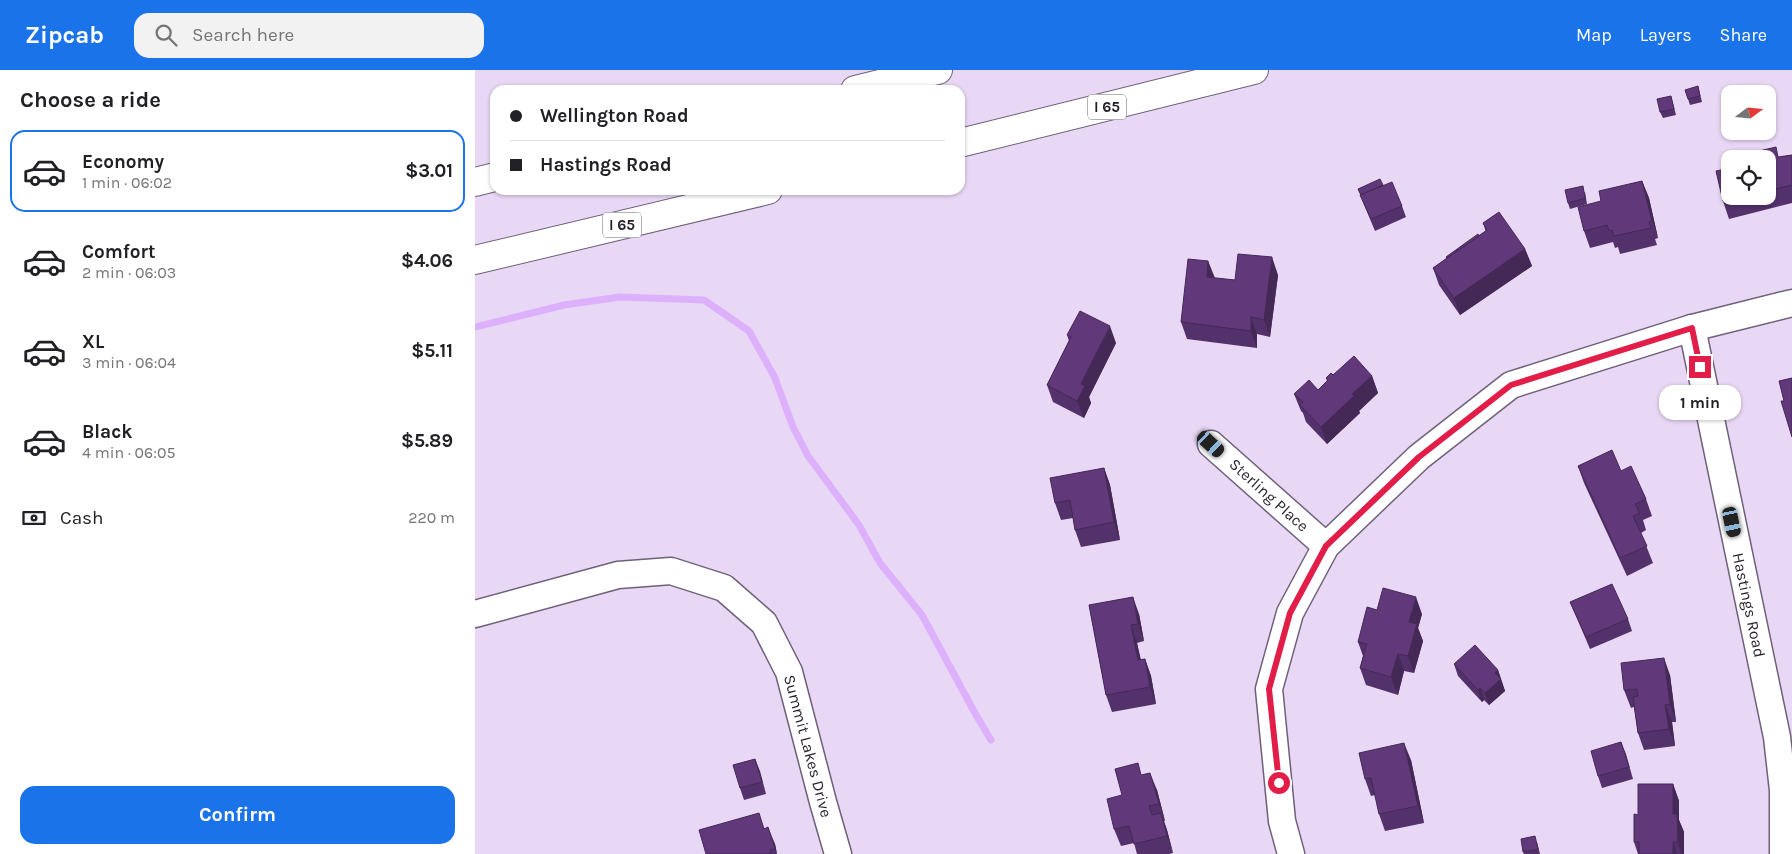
<!DOCTYPE html>
<meta charset="utf-8">
<style>
:root{--surface:#fff;--page:#f2f2f2;--text:#202124;--muted:#757577;--line:#e0e0e0;--accent:#1a73e8}
body{margin:0;font-family:Karla,sans-serif;background:var(--page);color:var(--text);height:100vh;display:flex;flex-direction:column;font-size:19px;white-space:nowrap}
*{box-sizing:border-box;margin:0}
p{font-size:16px;color:var(--muted)}
.icon{flex:none;width:28px;height:28px;fill:none;stroke:currentColor;stroke-width:2;stroke-linecap:round;stroke-linejoin:round}
.map{position:relative;flex:1;overflow:hidden}
.details{display:flex;flex-direction:column;background:var(--surface);width:475px}
.details>*{flex:none}
.guide{position:absolute;left:15px;top:15px;width:475px;height:110px;border-radius:15px;box-shadow:0 1px 4px #0004;display:grid;align-content:center;height:110px;padding:0 20px;background:var(--surface)}
.needle{width:32px;rotate:74deg}
.controls{position:absolute;left:1246px;top:15px;display:grid;gap:10px}
.controls a{display:grid;place-items:center;width:55px;height:55px;border-radius:10px;background:var(--surface);box-shadow:0 1px 4px #0004;font-size:25px}
.end{position:absolute;width:22px;height:22px;margin:-11px;border:6px solid #e11d48;background:#fff;box-shadow:0 0 0 2px #fff}
.from{border-radius:50%}
.bubble{position:absolute;height:35px;border-radius:15px;background:var(--surface);box-shadow:0 1px 4px #0004;font-size:16px;font-weight:700;line-height:35px;text-align:center}
.car{position:absolute;width:15px;height:30px;margin:-15px -8px;border-radius:6px;box-shadow:0 0 4px 1px #0007;background:linear-gradient(#222 24%,#8ab4d8 0 40%,#222 0 76%,#8ab4d8 0 86%,#222 0)}
.guide b{display:flex;align-items:center;gap:18px;height:48px;font-size:19px}
.guide b+b{border-top:1px solid var(--line)}
.guide i{width:12px;height:12px;background:var(--text)}
ul{padding:0;list-style:none}
li{display:flex;align-items:center;gap:15px;height:82px;margin:0 10px 8px;padding:0 10px;border:2px solid transparent;border-radius:15px}
li div{flex:1}
li b{display:block;font-size:19px}
li em{font-style:normal;font-weight:700}
li.active{border-color:var(--accent)}
li>.icon{width:45px;height:45px;stroke-width:1.5}
h2{padding:0 20px;font-size:22px;line-height:60px}
.pay{display:flex;align-items:center;gap:12px;height:55px;padding:0 20px;font-size:19px}
.pay p{margin-inline-start:auto}
.cta{display:flex;gap:10px;margin-top:auto;padding:10px 20px}
.cta a{flex:1;height:58px;border-radius:15px;background:var(--accent);color:#fff;font-size:20px;font-weight:700;line-height:58px;text-align:center}
header{display:flex;align-items:center;gap:30px;box-sizing:border-box;height:70px;padding:0 25px;background:var(--accent);color:#fff}
header strong{font-size:24px}
nav{display:flex;gap:28px;margin-inline-start:auto;font-size:18px}
.search{width:350px;height:45px;background:var(--page);display:flex;align-items:center;gap:12px;box-sizing:border-box;padding:0 18px;border-radius:15px;color:var(--muted);font-size:19px}
main{display:flex;flex:1;min-height:0}
.map>svg:first-child{display:block}
.lines{fill:none;stroke-linecap:round;stroke-linejoin:round}
.stream{stroke:#ddb0fb;stroke-width:7}
.street-casing{stroke:#6f607a;stroke-width:29}
.highway-casing{stroke:#6f607a;stroke-width:30}
.street{stroke:#fff;stroke-width:26}
.highway{stroke:#fff;stroke-width:28}
.wall{fill:#53316a}
.shaded-wall{fill:#442856}
.building{fill:#61397b;stroke:#442856}
.route{stroke:#e11d48;stroke-width:6}
.labels{text-anchor:middle;dominant-baseline:central;stroke-width:5;stroke-linejoin:round;paint-order:stroke}
.shield{fill:#fff;stroke:#67626a;stroke-width:1}
.shield-label{font-size:15px;font-weight:bold;fill:#261f2a}
.street-label{font-size:16px;fill:#261f2a;stroke:#fff}
</style>
<header>
<strong>Zipcab</strong>
<div class="search"><svg class="icon" aria-label="search" viewBox="0 0 24 24"><circle cx="10" cy="10" r="6"/><path d="M15 15l6 6"/></svg>Search here</div>
<nav><a>Map</a><a>Layers</a><a>Share</a></nav>
</header>
<main>
<section class="details">
<h2>Choose a ride</h2>
<ul>
<li class="active"><svg class="icon" aria-label="car" viewBox="0 0 24 24"><path d="M5 17H2v-5l4-1 3-4h7l3 4 3 1v5h-3M9 17h6M6 11h13"/><circle cx="7" cy="17" r="2"/><circle cx="17" cy="17" r="2"/></svg><div><b>Economy</b><p>1 min · 06:02</p></div><em>$3.01</em></li>
<li><svg class="icon" aria-label="car" viewBox="0 0 24 24"><path d="M5 17H2v-5l4-1 3-4h7l3 4 3 1v5h-3M9 17h6M6 11h13"/><circle cx="7" cy="17" r="2"/><circle cx="17" cy="17" r="2"/></svg><div><b>Comfort</b><p>2 min · 06:03</p></div><em>$4.06</em></li>
<li><svg class="icon" aria-label="car" viewBox="0 0 24 24"><path d="M5 17H2v-5l4-1 3-4h7l3 4 3 1v5h-3M9 17h6M6 11h13"/><circle cx="7" cy="17" r="2"/><circle cx="17" cy="17" r="2"/></svg><div><b>XL</b><p>3 min · 06:04</p></div><em>$5.11</em></li>
<li><svg class="icon" aria-label="car" viewBox="0 0 24 24"><path d="M5 17H2v-5l4-1 3-4h7l3 4 3 1v5h-3M9 17h6M6 11h13"/><circle cx="7" cy="17" r="2"/><circle cx="17" cy="17" r="2"/></svg><div><b>Black</b><p>4 min · 06:05</p></div><em>$5.89</em></li>
</ul>
<div class="pay"><svg class="icon" aria-label="cash" viewBox="0 0 24 24"><path d="M3 7h18v10H3z"/><circle cx="12" cy="12" r="2"/></svg>Cash<p>220 m</p></div>
<div class="cta"><a>Confirm</a></div>
</section>
<div class="map">
<svg width="1317" height="784" viewBox="0 0 1317 784">
<rect width="100%" height="100%" fill="#e8d7f5"/>
<g class="lines">
<!-- stream -->
<polyline class="stream" points="0,257 89,235 145,227 229,230 274,261 300,308 318,357 333,386 384,455 405,493 447,545 501,645 516,670"/>
<!-- street casing -->
<g class="street-casing">
<g id="street">
<polyline points="1217,258 1302,667 1308,720 1308,784"/>
<polyline points="736,374 851,476"/>
<polyline points="0,544 143,505 196,501 249,518 289,553 314,602 348,732 363,784"/>
<polyline points="816,784 807,751 794,619 815,543 851,476 944,387 1036,315 1217,258 1317,233"/>
</g>
</g>
<!-- highway casing -->
<g class="highway-casing">
<g id="highway">
<polyline points="380,20 463,0"/>
<polyline points="485,73 779,0"/>
<polyline points="0,112 20,107"/>
<polyline points="0,190 293,120"/>
</g>
</g>
<!-- street -->
<use href="#street" class="street"/>
<!-- highway -->
<use href="#highway" class="highway"/>
</g>
<!-- wall -->
<g class="wall">
<polygon points="1223,16 1227,32 1215,35 1213,29"/>
<polygon points="1196,26 1201,45 1188,48 1185,42"/>
<polygon points="1317,85 1317,133 1254,149 1248,131 1255,126 1292,126 1292,89"/>
<polygon points="1167,111 1174,128 1183,168 1180,169 1182,175 1145,184 1143,177 1140,178 1138,172 1115,178 1109,161 1126,131"/>
<polygon points="908,115 927,136 931,147 900,161 890,137 883,119"/>
<polygon points="1110,122 1112,134 1095,139 1093,133"/>
<polygon points="1008,153 1050,179 1057,196 985,245 964,215 958,198 972,188 971,187 1011,162"/>
<polygon points="733,191 739,208 760,210 803,205 795,267 782,264 782,278 712,269 706,252"/>
<polygon points="592,265 641,273 614,327 616,333 609,348 578,332 572,315 594,271"/>
<polygon points="858,305 897,306 903,323 884,341 885,343 852,374 831,352 828,343 826,341 819,324 843,320 852,311 851,308"/>
<polygon points="1103,396 1146,401 1171,429 1177,446 1168,450 1171,460 1166,463 1178,493 1152,506 1109,413"/>
<polygon points="629,398 635,415 645,470 606,477 600,460 598,448 586,450 580,433"/>
<polygon points="1095,532 1153,549 1157,561 1115,579"/>
<polygon points="614,535 664,544 669,571 662,573 666,590 670,589 676,606 681,634 637,642 631,625"/>
<polygon points="902,540 947,544 943,558 948,571 939,603 929,601 923,625 891,615 885,598 888,586 883,572"/>
<polygon points="979,594 1023,600 1030,621 1014,635 1009,630 1007,632 983,606"/>
<polygon points="1195,605 1201,652 1197,652 1200,676 1169,680 1163,663 1159,637 1156,638 1149,620"/>
<polygon points="1146,672 1158,709 1127,718 1123,706"/>
<polygon points="280,689 291,724 269,730 265,718"/>
<polygon points="936,690 949,753 910,761 904,744 900,725 896,726 890,709"/>
<polygon points="668,705 682,720 690,751 689,751 692,760 698,783 694,784 662,784 659,773 646,776 639,759 647,725"/>
<polygon points="1198,714 1204,731 1204,750 1209,762 1209,784 1163,784 1159,772 1163,745"/>
<polygon points="290,758 300,774 302,784 231,784"/>
<polygon points="1062,772 1065,784 1049,784 1048,782"/>
</g>
<!-- shaded-wall -->
<g class="shaded-wall">
<polygon points="1167,111 1174,128 1183,168 1177,151"/>
<polygon points="1050,179 1057,196 985,245 979,228"/>
<polygon points="797,187 803,205 795,267 789,250"/>
<polygon points="733,191 740,208 732,207"/>
<polygon points="776,247 782,264 782,278 776,261"/>
<polygon points="635,256 641,273 614,327 616,333 609,348 602,331 606,314"/>
<polygon points="897,306 903,323 884,341 885,343 852,374 846,357 877,324"/>
<polygon points="629,398 635,415 645,470 639,452"/>
<polygon points="658,527 664,544 669,571 663,554"/>
<polygon points="941,527 947,544 943,558 948,571 939,603 933,586 934,552"/>
<polygon points="656,555 662,573 669,607 663,590"/>
<polygon points="923,584 929,601 923,625 916,607"/>
<polygon points="1189,588 1195,605 1201,652 1195,634"/>
<polygon points="670,589 676,606 681,634 675,617"/>
<polygon points="1023,600 1030,621 1014,635 1010,623 1020,603"/>
<polygon points="1005,618 1009,630 1007,632 1003,620"/>
<polygon points="1190,635 1197,652 1200,676 1194,659"/>
<polygon points="1146,672 1151,684 1158,709 1154,697"/>
<polygon points="929,673 936,690 949,753 943,736"/>
<polygon points="280,689 285,701 291,724 287,712"/>
<polygon points="675,703 682,720 690,751 684,734"/>
<polygon points="1198,714 1204,731 1204,750 1209,762 1209,784 1207,784 1203,772 1198,744"/>
<polygon points="686,743 692,760 698,783 692,766"/>
<polygon points="293,757 300,774 302,784 300,779"/>
<polygon points="1198,772 1202,784 1198,784"/>
</g>
<!-- building -->
<g class="building">
<polygon points="1223,16 1225,26 1213,29 1210,20"/>
<polygon points="1196,26 1199,39 1185,42 1182,29"/>
<polygon points="1301,77 1303,87 1317,85 1317,115 1292,121 1292,89 1286,89 1284,81"/>
<polygon points="1255,98 1255,126 1269,126 1248,131 1241,101"/>
<polygon points="905,109 908,115 886,125 883,119"/>
<polygon points="1167,111 1177,151 1174,152 1176,158 1139,166 1137,160 1134,161 1132,155 1109,161 1103,137 1126,131 1124,121"/>
<polygon points="917,112 927,136 896,149 885,125"/>
<polygon points="1108,116 1110,128 1093,133 1090,120"/>
<polygon points="1024,142 1050,179 979,228 958,198 1012,160 1008,153"/>
<polygon points="1003,164 1004,166 972,188 971,187"/>
<polygon points="763,184 797,187 789,250 776,247 776,261 706,252 713,189 733,191 732,207 760,210"/>
<polygon points="605,241 635,256 606,314 610,316 602,331 572,315 596,267 592,265"/>
<polygon points="879,286 897,306 877,324 879,326 846,357 825,335 828,332 819,324 834,310 843,320 853,310 851,308 856,303 858,305"/>
<polygon points="1317,308 1317,367 1306,331 1309,331 1304,311"/>
<polygon points="1137,380 1146,401 1156,396 1171,429 1160,434 1165,443 1158,446 1172,476 1145,488 1103,396"/>
<polygon points="629,398 639,452 600,460 595,430 580,433 575,408"/>
<polygon points="1137,514 1153,549 1111,567 1095,532"/>
<polygon points="908,518 941,527 934,552 942,554 933,586 923,584 916,607 885,598 892,574 883,572 892,537 902,540"/>
<polygon points="658,527 663,554 656,555 663,590 670,589 675,617 631,625 614,535"/>
<polygon points="1000,575 1023,600 1020,603 1026,609 1010,623 1005,618 1003,620 979,594"/>
<polygon points="1189,588 1195,634 1190,635 1194,659 1163,663 1158,627 1163,626 1162,619 1149,620 1146,593"/>
<polygon points="1146,672 1154,697 1123,706 1116,681"/>
<polygon points="929,673 943,736 904,744 896,708 890,709 884,683"/>
<polygon points="280,689 287,712 265,718 258,695"/>
<polygon points="663,693 666,705 675,703 684,734 674,736 677,745 686,743 692,766 659,774 654,756 639,759 632,729 647,725 640,699"/>
<polygon points="1163,714 1198,714 1198,744 1202,744 1203,772 1198,772 1198,784 1164,784 1164,772 1159,772 1159,744 1163,745"/>
<polygon points="284,743 289,759 293,757 300,779 295,780 296,784 231,784 224,760"/>
<polygon points="1060,766 1063,779 1048,782 1046,769"/>
</g>
<g class="lines">
<!-- route -->
<polyline class="route" points="804,713 794,619 815,543 851,476 944,387 1036,315 1217,258 1225,297"/>
</g>
<g class="labels">
<!-- shield labels -->
<g class="shield">
<rect x="613" y="24.5" width="38" height="25" rx="4"/>
<rect x="128" y="142.5" width="38" height="25" rx="4"/>
</g>
<g class="shield-label">
<text x="632" y="37">I 65</text>
<text x="147" y="155">I 65</text>
</g>
<!-- street labels -->
<g class="street-label">
<text transform="translate(794 425) rotate(42)">Sterling Place</text>
<text transform="translate(1274 535) rotate(78)">Hastings Road</text>
<text transform="translate(333 676) rotate(75)">Summit Lakes Drive</text>
</g>
</g>
</svg>
<div class="controls">
<a><svg class="needle" viewBox="-14 -14 28 28"><path d="M0-13l5 13h-10z" fill="#e53935"/><path d="M0 13l5-13h-10z" fill="#757577"/></svg></a>
<a><svg class="icon" aria-label="locate" viewBox="0 0 24 24"><circle cx="12" cy="12" r="6"/><path d="M12 2v4M12 18v4M2 12h4M18 12h4"/></svg></a>
</div>
<i class="end from" style="left:804px;top:713px"></i>
<i class="end" style="left:1225px;top:297px"></i>
<div class="bubble" style="left:1184px;top:315px;width:82px">1 min</div>
<i class="car" style="left:736px;top:374px;rotate:132deg"></i>
<i class="car" style="left:1257px;top:452px;rotate:168deg"></i>
<div class="guide">
<b><i class="from"></i>Wellington Road</b>
<b><i></i>Hastings Road</b>
</div>
</div>
</main>
